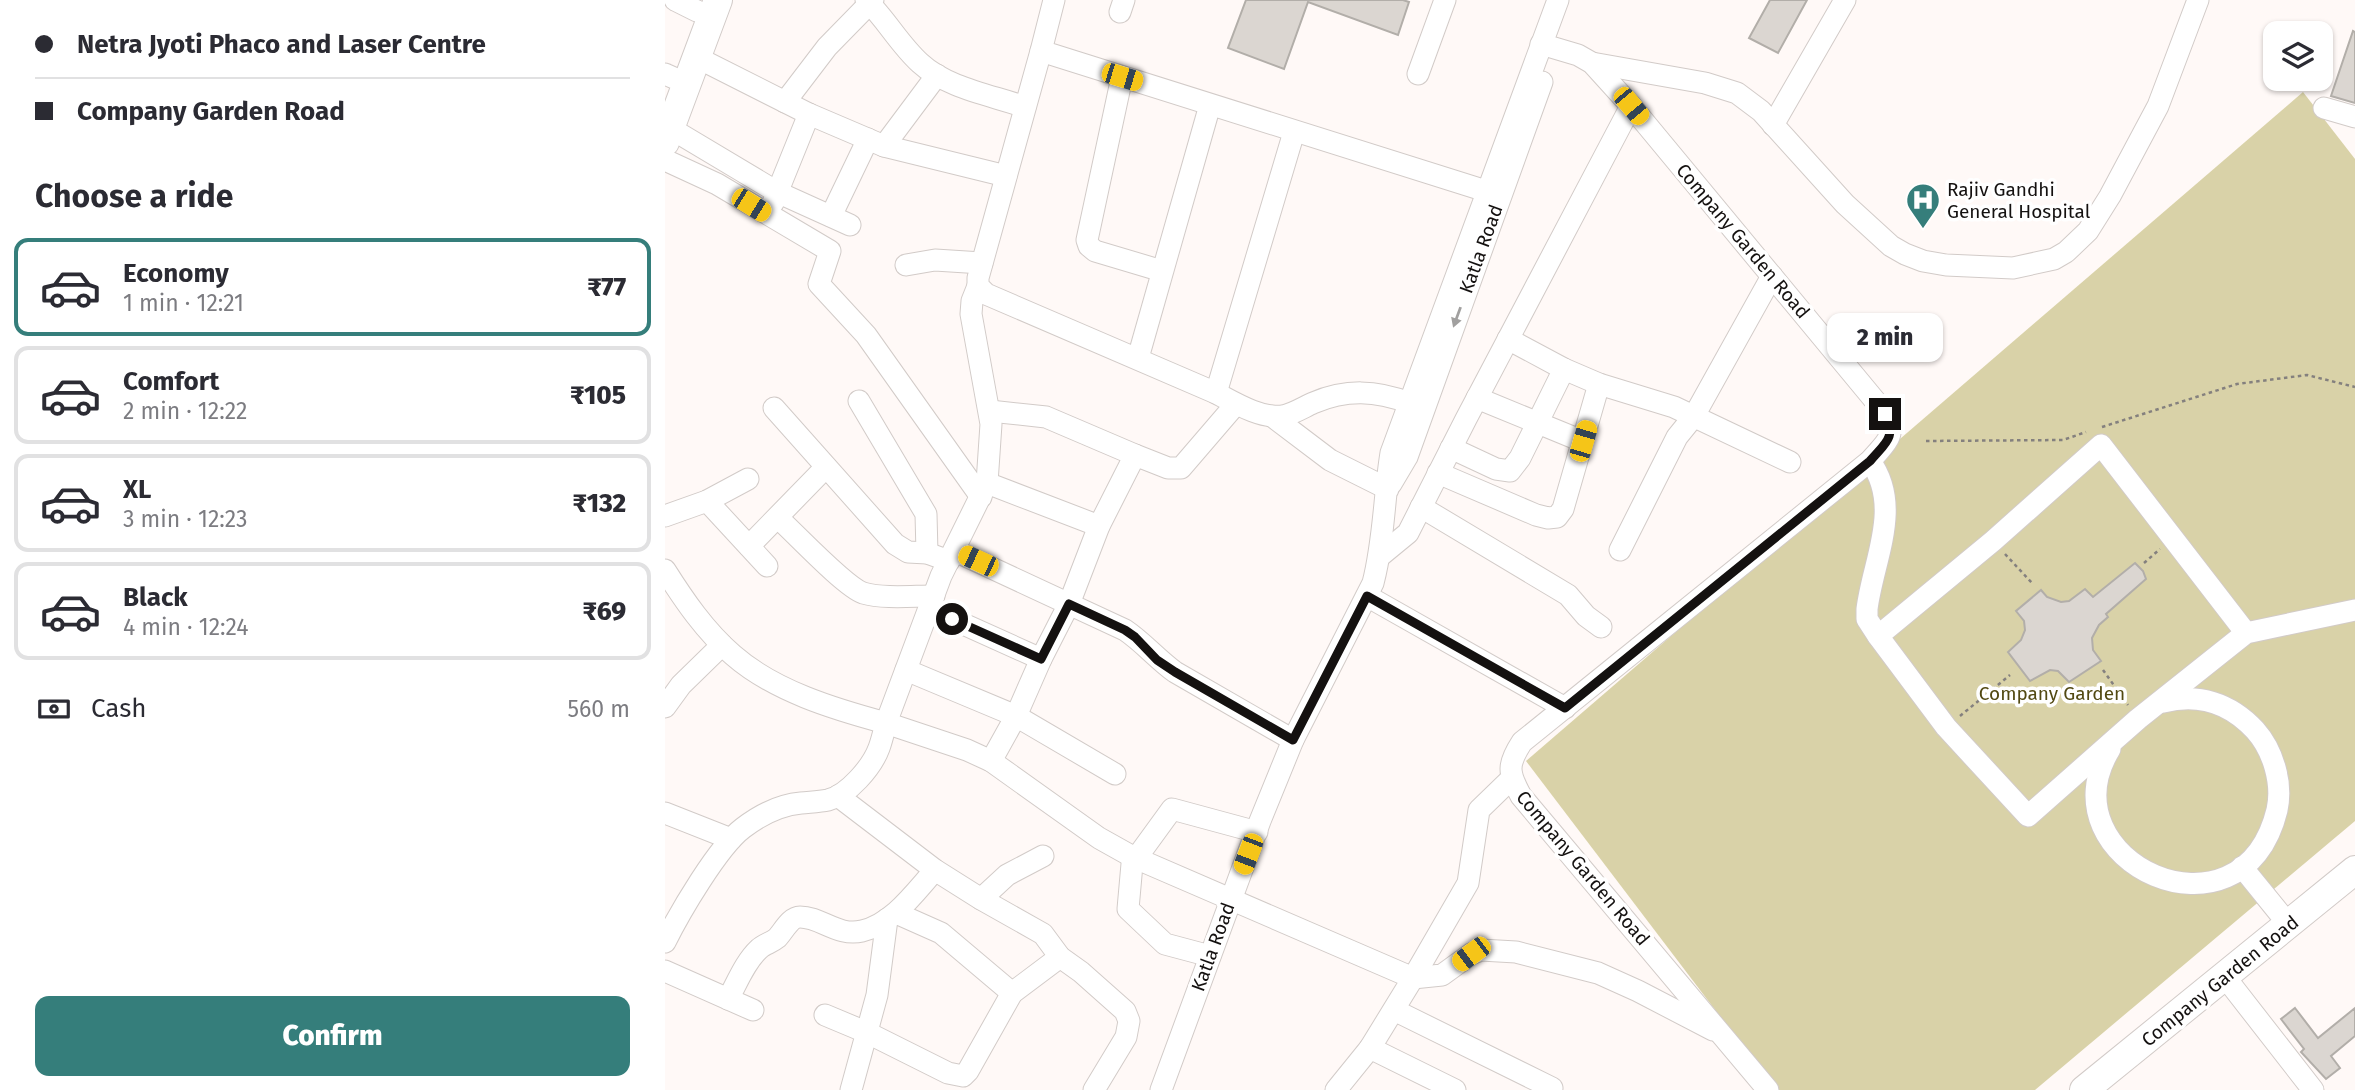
<!DOCTYPE html>
<meta charset="utf-8">
<style>
:root{--surface:#fff;--page:#f2f2f3;--text:#2b2b33;--muted:#7c7c81;--line:#e1e1e2;--accent:#357e7b}
body{margin:0;font-family:"Fira Sans",sans-serif;background:var(--page);color:var(--text);height:100vh;display:flex;flex-direction:column;font-size:26px;white-space:nowrap}
*{box-sizing:border-box;margin:0}
p{font-size:23px;color:var(--muted)}
.icon{flex:none;width:38px;height:38px;fill:none;stroke:currentColor;stroke-width:2;stroke-linecap:round;stroke-linejoin:round}
.map{position:relative;flex:1;overflow:hidden}
.side{display:flex;flex-direction:column;background:var(--surface);width:665px}
.side>*{flex:none}
.banner{display:grid;align-content:center;height:154px;padding:0 35px;background:var(--surface)}
.tools{position:absolute;left:1598px;top:21px;display:grid;gap:14px}
.tools a{display:grid;place-items:center;width:70px;height:70px;border-radius:14px;background:var(--surface);box-shadow:0 2px 5px #0004;font-size:35px}
.end{position:absolute;width:32px;height:32px;margin:-16px;border:9px solid #141110;background:#fff;box-shadow:0 0 0 4px #fff}
.from{border-radius:50%}
.bubble{position:absolute;height:49px;border-radius:14px;background:var(--surface);box-shadow:0 2px 5px #0004;font-size:23px;font-weight:800;line-height:49px;text-align:center}
.car{position:absolute;width:21px;height:42px;margin:-21px -10px;border-radius:9px;box-shadow:0 0 5px 2px #0007;background:linear-gradient(#f5c518 24%,#345 0 40%,#f5c518 0 76%,#345 0 86%,#f5c518 0)}
.banner b{display:flex;align-items:center;gap:24px;height:66px;font-size:26px}
.banner b+b{border-top:2px solid var(--line)}
.banner i{width:18px;height:18px;background:var(--text)}
ul{padding:0;list-style:none}
li{display:flex;align-items:center;gap:21px;height:98px;margin:0 14px 10px;padding:0 21px;border:4px solid var(--line);border-radius:14px}
li div{flex:1}
li b{display:block;font-size:26px}
li em{font-style:normal;font-weight:800}
li.current{border-color:var(--accent)}
li>.icon{width:63px;height:63px;stroke-width:1.5}
h2{padding:0 35px;font-size:32px;line-height:84px}
.pay{display:flex;align-items:center;gap:18px;height:77px;padding:0 35px;font-size:26px}
.pay p{margin-inline-start:auto}
.primary-button{display:flex;gap:14px;margin-top:auto;padding:14px 35px}
.primary-button a{flex:1;height:80px;border-radius:14px;background:var(--accent);color:#fff;font-size:28px;font-weight:800;line-height:80px;text-align:center}
main{display:flex;flex:1;min-height:0}
.map>svg:first-child{display:block}
.green{fill:#d9d2a8}
.building{fill:#dbd6d1;stroke:#b2aea9;stroke-width:2}
.lines{fill:none;stroke-linecap:round;stroke-linejoin:round}
.minor-casing{stroke:#d2cbc8;stroke-width:23}
.major-casing{stroke:#d2cbc8;stroke-width:30}
.path{stroke:#84807e;stroke-width:2.5;stroke-dasharray:3.5 3.5;stroke-linecap:butt}
.minor{stroke:#fff;stroke-width:21}
.major{stroke:#fff;stroke-width:28}
.oneway{fill:#a1a09f}
.route{stroke:#141110;stroke-width:9}
.labels{text-anchor:middle;dominant-baseline:central;stroke-width:7;stroke-linejoin:round;paint-order:stroke}
.poi-label{font-size:19px;fill:#141110;stroke:#fff;text-anchor:start}
.street-label{font-size:19px;fill:#141110;stroke:#fff}
.park-label{font-size:19px;fill:#524912;stroke:#fff}
</style>
<main>
<section class="side">
<div class="banner">
<b><i class="from"></i>Netra Jyoti Phaco and Laser Centre</b>
<b><i></i>Company Garden Road</b>
</div>
<h2>Choose a ride</h2>
<ul>
<li class="current"><svg class="icon" aria-label="car" viewBox="0 0 24 24"><path d="M5 17H2v-5l4-1 3-4h7l3 4 3 1v5h-3M9 17h6M6 11h13"/><circle cx="7" cy="17" r="2"/><circle cx="17" cy="17" r="2"/></svg><div><b>Economy</b><p>1 min · 12:21</p></div><em>₹77</em></li>
<li><svg class="icon" aria-label="car" viewBox="0 0 24 24"><path d="M5 17H2v-5l4-1 3-4h7l3 4 3 1v5h-3M9 17h6M6 11h13"/><circle cx="7" cy="17" r="2"/><circle cx="17" cy="17" r="2"/></svg><div><b>Comfort</b><p>2 min · 12:22</p></div><em>₹105</em></li>
<li><svg class="icon" aria-label="car" viewBox="0 0 24 24"><path d="M5 17H2v-5l4-1 3-4h7l3 4 3 1v5h-3M9 17h6M6 11h13"/><circle cx="7" cy="17" r="2"/><circle cx="17" cy="17" r="2"/></svg><div><b>XL</b><p>3 min · 12:23</p></div><em>₹132</em></li>
<li><svg class="icon" aria-label="car" viewBox="0 0 24 24"><path d="M5 17H2v-5l4-1 3-4h7l3 4 3 1v5h-3M9 17h6M6 11h13"/><circle cx="7" cy="17" r="2"/><circle cx="17" cy="17" r="2"/></svg><div><b>Black</b><p>4 min · 12:24</p></div><em>₹69</em></li>
</ul>
<div class="pay"><svg class="icon" aria-label="cash" viewBox="0 0 24 24"><path d="M3 7h18v10H3z"/><circle cx="12" cy="12" r="2"/></svg>Cash<p>560 m</p></div>
<div class="primary-button"><a>Confirm</a></div>
</section>
<div class="map">
<svg width="1690" height="1090" viewBox="0 0 1690 1090">
<rect width="100%" height="100%" fill="#fff9f7"/>
<!-- green -->
<polygon class="green" points="1638,92 1690,159 1690,821 1370,1090 1111,1090 861,761"/>
<!-- building -->
<g class="building">
<polygon points="581,0 738,0 744,2 733,35 643,2 619,69 563,48"/>
<polygon points="1105,0 1142,0 1113,53 1084,38"/>
<polygon points="1688,31 1690,32 1690,103 1666,96"/>
<polygon points="1470,563 1478,571 1481,579 1441,614 1443,617 1434,625 1427,638 1428,650 1436,661 1404,682 1393,671 1385,670 1365,681 1343,652 1356,640 1360,630 1359,621 1351,611 1376,590 1382,597 1396,602 1404,601 1420,589 1428,597"/>
<polygon points="1630,1008 1653,1038 1690,1008 1690,1036 1666,1056 1675,1068 1661,1079 1636,1052 1639,1049 1616,1019"/>
</g>
<g class="lines">
<!-- minor casing -->
<g class="minor-casing">
<g id="minor">
<polyline points="10,0 32,11"/>
<path d="M201 0C221 19 234 44 255 63 282 88 326 95 360 107"/>
<polyline points="389,0 376,51 821,191"/>
<polyline points="455,12 459,0"/>
<path d="M876 44 913 55 927 63 966 106 1221 414C1232 438 1220 443 1205 461L857 742C842 765 843 772 856 796L1103 1090"/>
<path d="M376 51 313 278V286L321 294 551 393C570 403 596 419 618 416 628 414 639 407 648 403 681 389 711 390 744 403"/>
<polyline points="31,57 144,114 219,146 341,176"/>
<polyline points="927,63 1040,83 1072,93 1096,111 1180,204 1226,246 1240,254 1258,261 1281,265 1348,268 1389,259 1401,252 1423,231 1445,196 1493,106 1533,0"/>
<polyline points="0,74 9,78"/>
<polyline points="753,74 780,0"/>
<polyline points="457,77 422,240 424,246 430,251 497,271"/>
<polyline points="120,102 162,47 208,0"/>
<polyline points="1659,108 1690,117"/>
<polyline points="1108,125 1180,0"/>
<polyline points="5,128 112,192 185,225"/>
<polyline points="219,146 272,75"/>
<polyline points="0,160 52,184 165,251 154,284 201,335 316,497"/>
<polyline points="108,203 144,114"/>
<polyline points="166,216 203,139"/>
<polyline points="241,265 270,260 317,263"/>
<polyline points="313,286 307,301 306,314 326,424 322,483 276,576 221,723 302,750 326,761 434,838 468,857 748,978 777,975 806,954 816,950 851,952 933,973 973,991 1048,1030"/>
<polyline points="843,339 899,369 934,384 1009,407 1125,462"/>
<polyline points="473,358 545,105"/>
<polyline points="551,393 629,132"/>
<polyline points="812,398 917,441"/>
<polyline points="194,401 261,514 262,553"/>
<polyline points="109,408 230,544 243,552 262,553 284,561"/>
<polyline points="325,411 381,417 470,455"/>
<polyline points="607,416 665,460 723,489"/>
<polyline points="786,448 831,469 845,471 855,458 899,369"/>
<path d="M1205 461C1238 507 1208 560 1202 609V619L1213 636"/>
<polyline points="773,473 871,515 883,518 892,517 898,509 934,384"/>
<polyline points="322,483 434,526"/>
<polyline points="726,484 742,457 877,82"/>
<polyline points="42,501 102,566"/>
<polyline points="756,507 903,595 921,616 936,627"/>
<polyline points="0,516 42,501 83,479"/>
<path d="M113 518C131 534 179 586 198 593 220 599 246 596 269 596"/>
<polyline points="84,546 161,467"/>
<polyline points="955,550 1012,437 1029,416 1107,276"/>
<path d="M290 551 460 630C478 642 492 659 510 672L628 740"/>
<polyline points="715,556 743,533 801,419 966,106"/>
<path d="M0 570C19 600 40 631 68 655 109 691 169 709 221 723 219 731 217 740 214 748 207 767 183 795 163 800 154 802 145 802 136 803 114 805 95 815 78 828 53 847 15 912 0 942"/>
<polyline points="702,596 900,708"/>
<polyline points="265,609 376,659"/>
<polyline points="1581,633 1436,445 1328,541 1213,636 1281,727 1363,816 1473,719 1581,633 1690,610"/>
<polyline points="241,670 351,716 450,774"/>
<polyline points="0,707 16,685 57,645"/>
<path d="M1445 749C1377 861 1577 954 1612 810 1618 783 1608 750 1590 730 1565 703 1533 693 1498 702"/>
<polyline points="326,761 351,716 376,659 404,604 434,526 470,455 503,468 516,468 571,404"/>
<polyline points="173,796 270,870 316,899 378,934 395,957 416,972 460,1011 464,1021 461,1037 429,1090"/>
<polyline points="0,813 66,839"/>
<polyline points="1577,867 1624,925"/>
<polyline points="316,899 342,875 378,856"/>
<polyline points="231,913 276,933 347,993"/>
<polyline points="545,956 500,944 463,909 467,864 507,809 592,832"/>
<polyline points="0,971 88,1010"/>
<polyline points="1560,977 1648,1090"/>
<path d="M63 999C72 983 80 962 94 949 99 944 106 943 112 938 118 932 125 917 135 917 156 917 173 937 197 931 228 924 250 892 270 870"/>
<polyline points="729,1010 887,1088"/>
<polyline points="160,1015 203,1033 283,1073 298,1076 303,1071 347,993 395,957"/>
<polyline points="705,1048 790,1090"/>
<polyline points="186,1090 212,995 222,919"/>
<path d="M496 1090 595 821 628 740 708 583C719 541 719 496 726 453L893 0"/>
<polyline points="671,1090 705,1048 748,978 803,883 814,810 846,779"/>
</g>
</g>
<!-- major casing -->
<g class="major-casing">
<g id="major">
<polyline points="0,142 53,0"/>
<polyline points="1419,1090 1690,870"/>
</g>
</g>
<!-- path -->
<g class="path">
<polyline points="1437,427 1572,384 1642,375 1690,387"/>
<polyline points="1261,441 1398,440 1421,432"/>
<polyline points="1340,554 1367,583"/>
<polyline points="1479,563 1495,549"/>
<polyline points="1438,670 1463,705"/>
<polyline points="1295,716 1345,675"/>
</g>
<!-- minor -->
<use href="#minor" class="minor"/>
<!-- major -->
<use href="#major" class="major"/>
</g>
<!-- one-way arrows -->
<defs><path id="oneway-solid" d="M-6-.8H1V-3.2L6.5 0L1 3.2V.8H-6Z" transform="scale(1.75)"/></defs>
<use class="oneway" href="#oneway-solid" transform="translate(792 317) rotate(110)"/>
<g class="lines">
<!-- route -->
<path class="route" d="M287 619 376 659 404 604 460 630 470 637 492 660 510 672 628 740 702 596 900 708 1205 461C1220 443 1232 438 1220 414"/>
</g>
<!-- icons -->
<defs>
<g id="hospital-pin" transform="scale(1.75)"><path d="M0 17L-7.5 6A9.5 9.5 0 1 1 7.5 6Z" fill="#357e7b" stroke="#fff"/><path d="M-5-5h3v3.5h4V-5h3V5h-3V1.5h-4V5h-3Z" fill="#fff"/></g>
</defs>
<g fill-rule="evenodd">
<use href="#hospital-pin" x="1258" y="200"/>
</g>
<g class="labels">
<!-- poi labels -->
<g class="poi-label">
<text x="1282" y="189">Rajiv Gandhi<tspan x="1282" dy="22">General Hospital</tspan></text>
</g>
<!-- street labels -->
<g class="street-label">
<text transform="translate(1078 241) rotate(50)">Company Garden Road</text>
<text transform="translate(816 249) rotate(-70)">Katla Road</text>
<text transform="translate(918 868) rotate(50)">Company Garden Road</text>
<text transform="translate(548 947) rotate(-70)">Katla Road</text>
<text transform="translate(1555 981) rotate(-39)">Company Garden Road</text>
</g>
<!-- park labels -->
<g class="park-label">
<text x="1387" y="693">Company Garden</text>
</g>
</g>
</svg>
<div class="tools">
<a><svg class="icon" aria-label="layers" viewBox="0 0 24 24"><path d="M12 4l9 5-9 5-9-5zM3 14l9 5 9-5"/></svg></a>
</div>
<i class="end from" style="left:287px;top:619px"></i>
<i class="end" style="left:1220px;top:414px"></i>
<div class="bubble" style="left:1162px;top:313px;width:116px">2 min</div>
<i class="car" style="left:457px;top:77px;rotate:107deg"></i>
<i class="car" style="left:966px;top:106px;rotate:140deg"></i>
<i class="car" style="left:86px;top:205px;rotate:122deg"></i>
<i class="car" style="left:918px;top:441px;rotate:16deg"></i>
<i class="car" style="left:313px;top:561px;rotate:295deg"></i>
<i class="car" style="left:583px;top:854px;rotate:201deg"></i>
<i class="car" style="left:806px;top:954px;rotate:233deg"></i>
</div>
</main>
